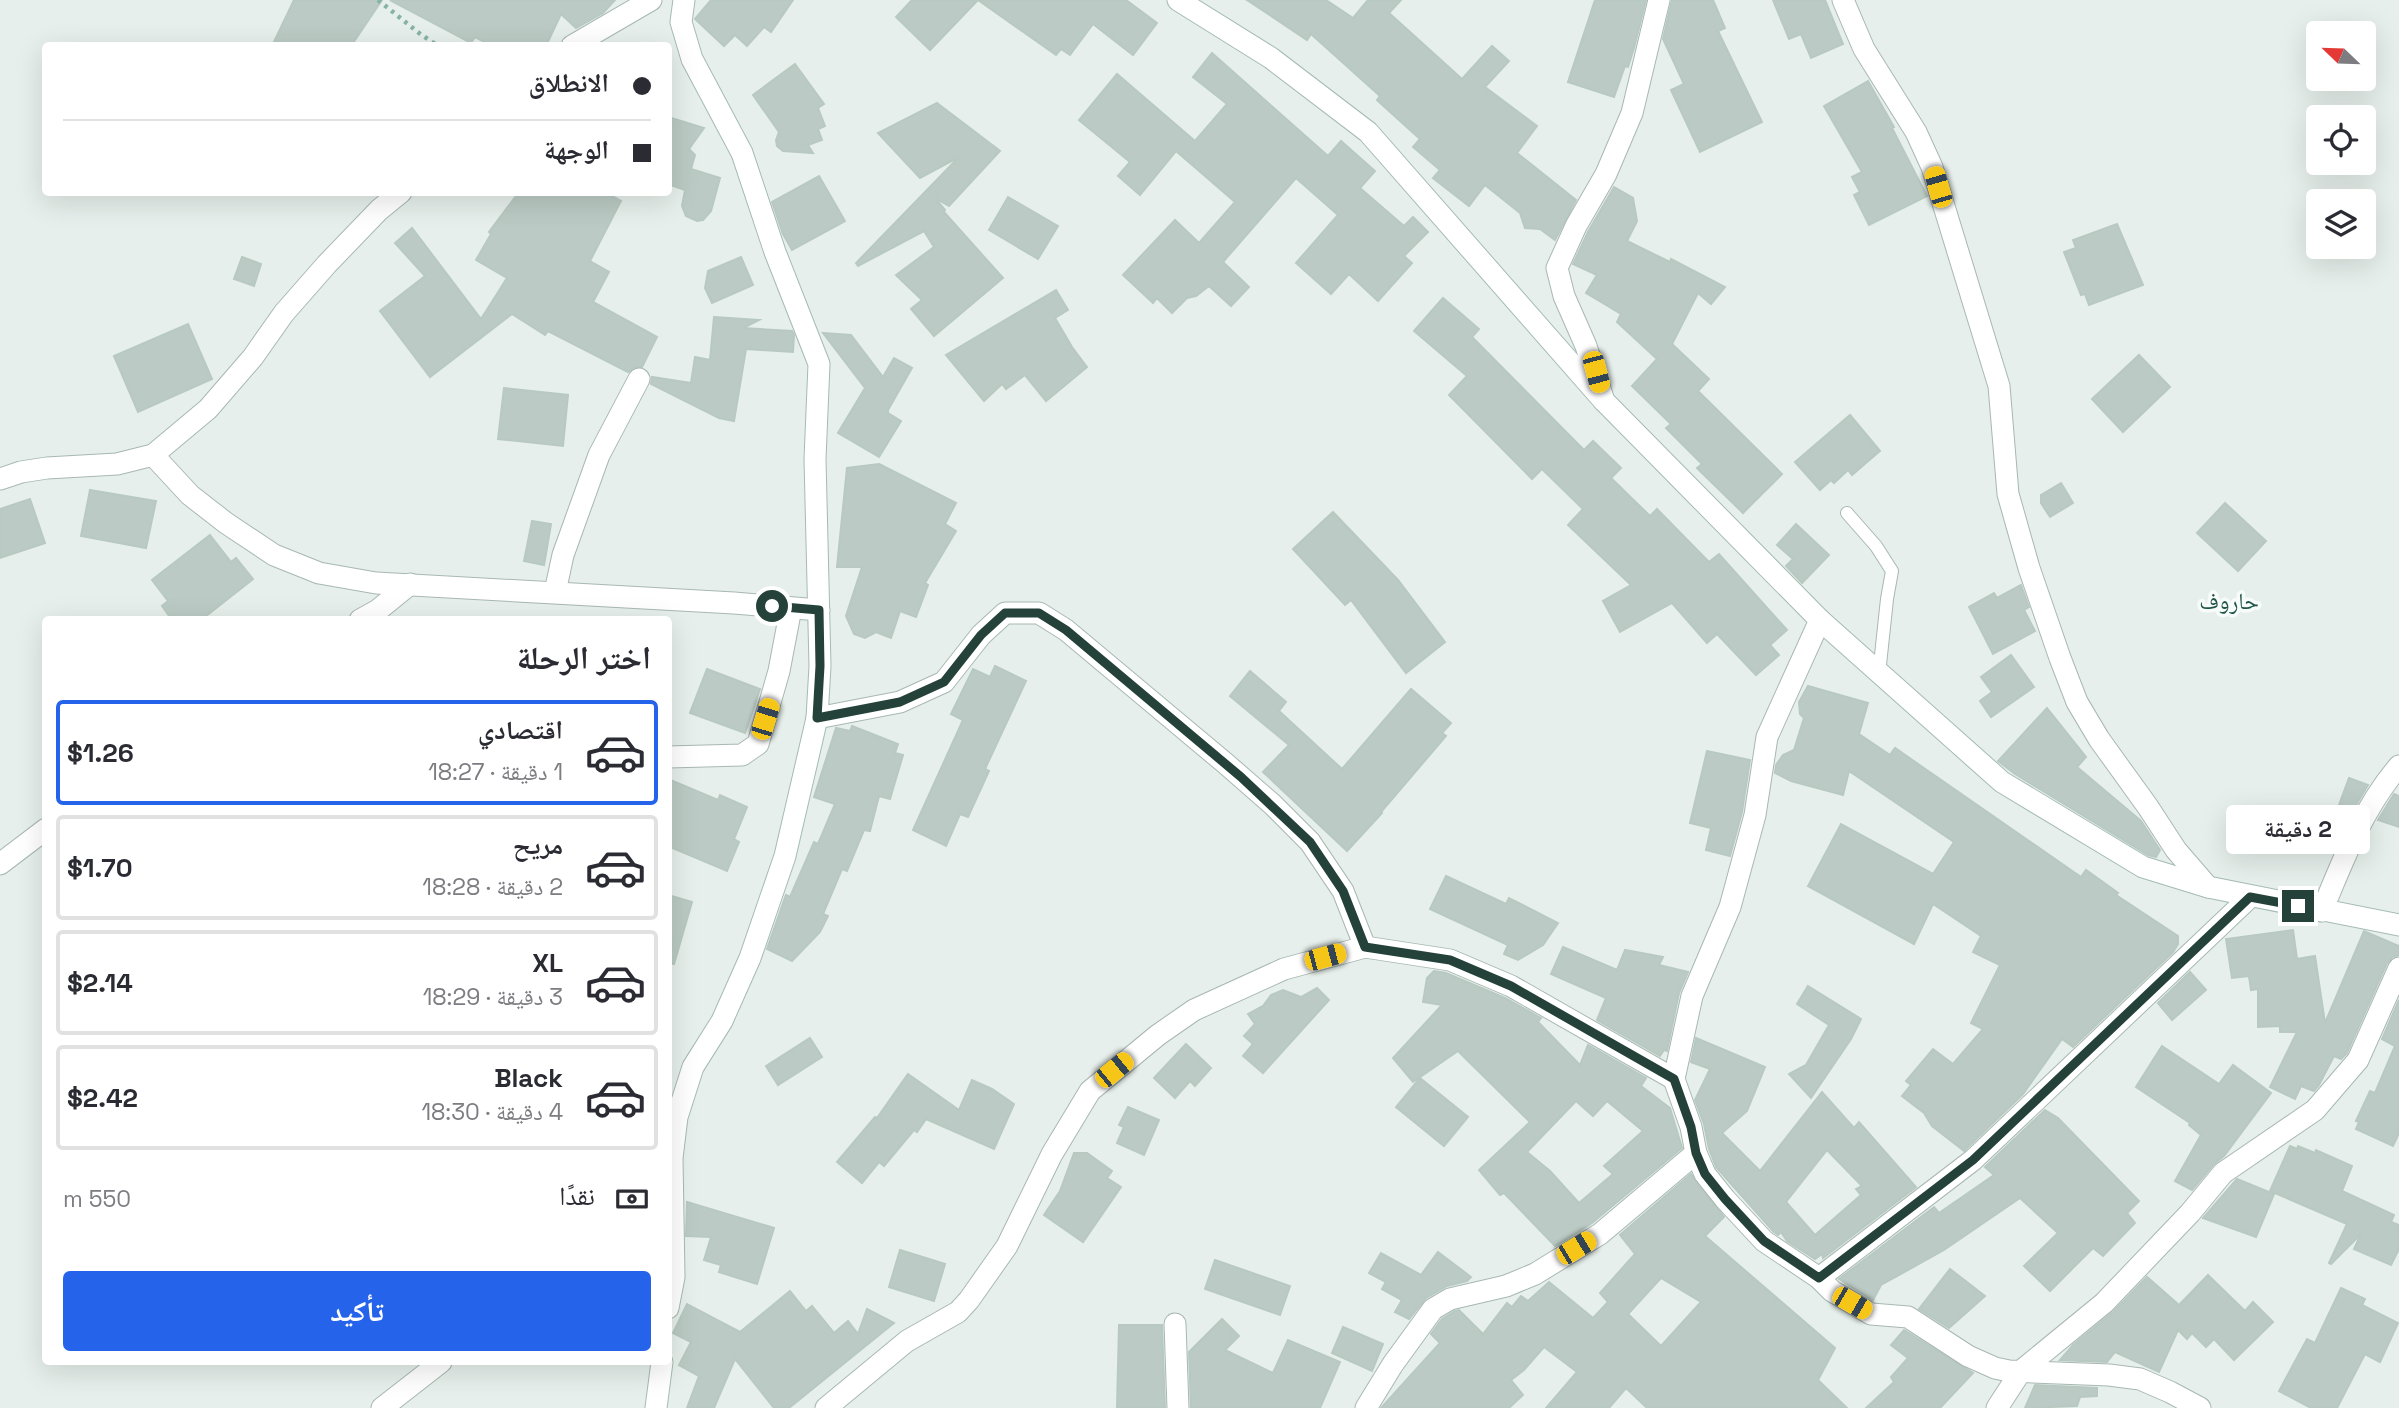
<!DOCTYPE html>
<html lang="ar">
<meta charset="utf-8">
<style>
:root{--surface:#fff;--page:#f7f7f7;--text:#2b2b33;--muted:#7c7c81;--line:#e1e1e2;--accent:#2563eb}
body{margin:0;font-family:"Space Grotesk","Noto Naskh Arabic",sans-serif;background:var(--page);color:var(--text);direction:rtl;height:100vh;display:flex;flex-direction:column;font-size:26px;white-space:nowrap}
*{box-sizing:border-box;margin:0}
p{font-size:23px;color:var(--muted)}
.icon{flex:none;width:38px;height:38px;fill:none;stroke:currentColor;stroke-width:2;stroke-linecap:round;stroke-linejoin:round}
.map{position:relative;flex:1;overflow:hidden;direction:ltr}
.sheet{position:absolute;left:42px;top:616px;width:630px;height:749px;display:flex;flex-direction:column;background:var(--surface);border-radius:7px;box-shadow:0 7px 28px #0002;direction:rtl}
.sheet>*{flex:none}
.hud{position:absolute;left:42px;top:42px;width:630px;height:154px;border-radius:7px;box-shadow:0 7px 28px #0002;direction:rtl;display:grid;align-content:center;height:154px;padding:0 21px;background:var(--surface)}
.needle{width:46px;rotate:293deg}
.buttons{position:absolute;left:2306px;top:21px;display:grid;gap:14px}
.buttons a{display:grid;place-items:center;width:70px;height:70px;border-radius:7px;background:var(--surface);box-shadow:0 7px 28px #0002;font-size:35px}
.end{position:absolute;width:32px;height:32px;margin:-16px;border:9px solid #24423a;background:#fff;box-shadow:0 0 0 4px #fff}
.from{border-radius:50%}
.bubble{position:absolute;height:49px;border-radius:7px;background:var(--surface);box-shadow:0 7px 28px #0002;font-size:23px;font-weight:700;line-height:49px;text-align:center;direction:rtl}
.car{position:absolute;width:21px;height:42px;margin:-21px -10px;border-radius:9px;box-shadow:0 0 5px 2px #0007;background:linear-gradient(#f5c518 24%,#345 0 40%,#f5c518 0 76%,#345 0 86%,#f5c518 0)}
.hud b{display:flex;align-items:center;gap:24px;height:66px;font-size:26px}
.hud b+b{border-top:2px solid var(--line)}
.hud i{width:18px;height:18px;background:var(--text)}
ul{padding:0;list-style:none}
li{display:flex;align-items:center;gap:21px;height:105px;margin:0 14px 10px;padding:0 7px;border:4px solid var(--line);border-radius:7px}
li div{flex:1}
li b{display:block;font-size:26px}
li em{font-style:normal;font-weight:700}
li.on{border-color:var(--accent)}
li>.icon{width:63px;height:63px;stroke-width:1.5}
h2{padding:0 21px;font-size:32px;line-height:84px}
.pay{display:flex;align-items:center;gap:18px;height:77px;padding:0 21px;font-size:26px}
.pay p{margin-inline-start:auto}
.cta{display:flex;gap:14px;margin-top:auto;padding:14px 21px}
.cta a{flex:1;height:80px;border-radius:7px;background:var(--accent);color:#fff;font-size:28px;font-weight:700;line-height:80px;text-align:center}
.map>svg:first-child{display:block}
.building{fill:#bbcac4;stroke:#b8c9c2;stroke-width:2;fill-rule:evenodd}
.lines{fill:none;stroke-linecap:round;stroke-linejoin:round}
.lane-casing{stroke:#a8b8b2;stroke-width:14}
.street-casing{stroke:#a8b8b2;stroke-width:23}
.secondary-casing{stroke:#a4bbb3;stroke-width:23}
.path{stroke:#86b3a5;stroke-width:4.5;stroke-dasharray:3.5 5;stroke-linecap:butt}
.lane{stroke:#fff;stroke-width:12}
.street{stroke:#fff;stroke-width:21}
.secondary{stroke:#fff;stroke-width:21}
.route{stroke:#24423a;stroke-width:9}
.labels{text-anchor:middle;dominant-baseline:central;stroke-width:7;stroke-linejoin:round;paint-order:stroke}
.quarter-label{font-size:23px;fill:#1f5548;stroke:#f7fbf9}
</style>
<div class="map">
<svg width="2399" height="1408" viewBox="0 0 2399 1408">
<rect width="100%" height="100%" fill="#e6efeb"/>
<!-- building -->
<g class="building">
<polygon points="294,0 382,0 351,46 272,46"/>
<polygon points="390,0 615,0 603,13 576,28 561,14 546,46 492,46 475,37 471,43"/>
<polygon points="711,0 793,0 771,32 764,27 747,46 735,35 724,46 695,19"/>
<polygon points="912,0 978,0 930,50 896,17"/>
<polygon points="978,0 1126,0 1157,23 1133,55 1093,24 1070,55 1061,49 1056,55"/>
<polygon points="1247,0 1326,0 1353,18 1368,0 1401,0 1389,13 1462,79 1492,46 1509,61 1485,87 1537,126 1517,153 1576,200 1555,240 1540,229 1525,228 1520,213 1485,185 1469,206 1433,178 1440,170 1413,147 1420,139 1377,100 1380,96 1311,34 1307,40"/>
<polygon points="1595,0 1646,0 1634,48 1628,67 1625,66 1614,97 1568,82"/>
<polygon points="1672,0 1713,0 1725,28 1718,31 1762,122 1700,152 1671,90 1684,84 1663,39"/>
<polygon points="1773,0 1825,0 1843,44 1811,58 1801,34 1789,39"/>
<polygon points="1212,53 1328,156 1341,141 1375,171 1360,188 1404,226 1413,217 1428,232 1404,256 1412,263 1378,301 1349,274 1331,294 1296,263 1338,215 1296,178 1223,262 1249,287 1231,306 1209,286 1196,296 1187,298 1172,313 1157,298 1153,303 1123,275 1175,220 1199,243 1235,202 1176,151 1140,195 1118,176 1130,162 1079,120 1117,74 1195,141 1227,104 1193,77"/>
<polygon points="795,64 824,104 818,108 825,126 818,129 822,140 808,145 813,153 783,151 777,146 776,140 779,132 753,95"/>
<polygon points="1868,81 1894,127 1892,128 1927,196 1869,225 1854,195 1860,192 1852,177 1862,172 1824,106"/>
<polygon points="937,103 1000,151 949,206 935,198 945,210 944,212 1003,278 934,336 911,309 922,300 896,275 934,247 924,231 858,266 856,263 959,157 920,178 878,133"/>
<polygon points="668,117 704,128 689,149 695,155 691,169 720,178 711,211 703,220 697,221 686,216 682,206 685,190 668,184"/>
<polygon points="819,176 845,221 792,250 783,234 772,202"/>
<polygon points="1614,187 1633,198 1637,221 1627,241 1670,262 1671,259 1725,287 1711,304 1698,293 1672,344 1709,379 1698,391 1782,474 1743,513 1697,468 1702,464 1666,428 1671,424 1632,386 1657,359 1617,322 1621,314 1586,293 1597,275 1573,264 1588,232"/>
<polygon points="519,192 605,192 621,201 590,261 609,272 593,302 657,337 642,367 633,368 628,372 548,331 545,335 512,314 430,377 380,311 425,276 395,243 412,228 481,319 507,278 476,260 491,234 489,232"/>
<polygon points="1008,197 1058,226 1038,259 989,230"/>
<polygon points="2117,224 2143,285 2089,305 2085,294 2081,295 2064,252 2076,248 2073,240"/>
<polygon points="242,257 261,264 254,286 234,279"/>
<polygon points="741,257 753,285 712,303 705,288 708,271"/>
<polygon points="1056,290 1068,310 1055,318 1072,347 1087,367 1046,401 1025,375 1006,389 1002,384 984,401 946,355"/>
<polygon points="1443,298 1479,329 1472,337 1584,450 1593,441 1621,468 1611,478 1650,516 1657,509 1709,562 1719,554 1787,630 1770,645 1779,655 1756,675 1717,634 1707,643 1672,603 1620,632 1603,601 1631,585 1568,525 1583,509 1542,469 1532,479 1449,395 1467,376 1414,331"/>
<polygon points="714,317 759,320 743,328 792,331 794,335 793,352 746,349 734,421 719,418 651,384 652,377 691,383 695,357 710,360"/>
<polygon points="188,324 212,379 138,412 114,356"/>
<polygon points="823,333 851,335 883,377 894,358 912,368 888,410 888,413 901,421 879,457 838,433 865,388"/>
<polygon points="2139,355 2170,387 2123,432 2092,399"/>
<polygon points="504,388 568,395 563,446 498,439"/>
<polygon points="1850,415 1880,451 1852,475 1848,470 1834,483 1831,480 1820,490 1795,462"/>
<polygon points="879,464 956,503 945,524 956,531 925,583 928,585 916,617 900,611 891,638 876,632 865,638 854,634 846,616 862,567 837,567 847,468"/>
<polygon points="2061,483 2073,503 2050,517 2041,503 2041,495"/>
<polygon points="90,490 156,501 146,548 81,536"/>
<polygon points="30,499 45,543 0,558 0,509"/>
<polygon points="2225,503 2266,541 2238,571 2197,533"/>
<polygon points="1333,512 1398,580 1445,642 1406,673 1351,600 1345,605 1293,549"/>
<polygon points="532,521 551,524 544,565 524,561"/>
<polygon points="1796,524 1829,555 1802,583 1786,566 1793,559 1777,545"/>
<polygon points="210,535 231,562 236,558 253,579 201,620 172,620 162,606 168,601 152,580"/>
<polygon points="2021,585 2029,607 2024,610 2035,631 1993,654 1969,607 1994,593 1997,598"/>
<polygon points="2011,655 2034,687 1991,717 1980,701 1992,692 1981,677"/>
<polygon points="995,666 1026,681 985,769 989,771 968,817 960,814 946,846 913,830 963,720 951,714 973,669 990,677"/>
<polygon points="707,669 760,689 745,733 690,713"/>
<polygon points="1250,671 1286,702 1279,711 1342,769 1411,689 1451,723 1442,733 1446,736 1381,812 1382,813 1347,851 1263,772 1289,745 1230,696"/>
<polygon points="1808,686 1868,703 1859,734 1890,755 1895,748 2081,877 2086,870 2118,893 2116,895 2178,936 2178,944 2173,952 2073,1047 2062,1039 2023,1094 1964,1151 1932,1126 1924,1113 1902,1096 1911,1085 1906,1081 1933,1049 1953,1064 1983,1029 1971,1023 2000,965 1973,952 1981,936 1933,904 1914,944 1808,886 1841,824 1933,874 1954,842 1849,771 1843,795 1791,781 1775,773 1776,765 1783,755 1794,750 1804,718 1800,714 1799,702"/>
<polygon points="2047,708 2086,757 2077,767 2141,821 2160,850 2156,857 2148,855 2015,774 1998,761"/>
<polygon points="852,726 898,744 895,753 903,755 890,799 879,796 870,831 864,830 847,871 842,869 823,914 828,916 820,932 792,961 767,949 786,895 790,897 814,842 818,844 835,804 814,797 836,728 850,731"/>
<polygon points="1707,751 1750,760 1742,812 1730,856 1706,850 1711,828 1690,823"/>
<polygon points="2349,778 2368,785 2353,810 2339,805"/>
<polygon points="668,779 718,800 720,795 747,807 734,839 739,842 727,871 668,846"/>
<polygon points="2394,794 2399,796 2399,827 2378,820"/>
<polygon points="1446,876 1506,904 1509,898 1558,923 1543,945 1518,960 1504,954 1508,945 1430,909"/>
<polygon points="668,895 692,902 674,964 668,963"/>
<polygon points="2293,930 2297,959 2315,956 2325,1023 2364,931 2399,946 2399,955 2392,957 2387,963 2347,1053 2341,1059 2334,1056 2319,1085 2314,1091 2301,1086 2295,1099 2270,1087 2297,1032 2280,1032 2280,1026 2258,1027 2258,989 2251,990 2249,976 2232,978 2226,939"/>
<polygon points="1563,947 1617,970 1625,950 1663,957 1659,965 1688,972 1679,993 1667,1051 1664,1050 1660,1056 1597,1020 1606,998 1551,974"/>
<path d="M1434 971 1446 973 1505 998 1541 1018 1538 1022 1580 1065 1588 1045 1646 1078 1641 1086 1670 1108 1682 1148 1592 1223 1555 1246 1504 1193 1500 1195 1479 1170 1530 1122 1458 1051 1413 1082 1393 1058 1442 1005 1423 1002 1427 978ZM1576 1101 1593 1116 1607 1101 1643 1131 1604 1166 1613 1174 1579 1203 1550 1171 1527 1152Z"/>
<polygon points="2190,972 2206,990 2172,1020 2158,1003"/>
<polygon points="1808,986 1861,1019 1851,1039 1811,1098 1789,1074 1806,1065 1829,1025 1797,1004"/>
<polygon points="1317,988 1329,1000 1263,1073 1243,1056 1253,1044 1244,1036 1255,1024 1248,1014 1263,1006 1271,995 1283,990 1301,997"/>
<polygon points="2399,1000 2399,1133 2393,1146 2356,1129 2359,1122 2356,1121 2370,1091 2375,1093 2395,1046 2382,1039"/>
<polygon points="810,1038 822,1057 778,1085 766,1066"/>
<path d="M1696 1038 1765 1067 1747 1111 1722 1133 1760 1171 1822 1092 1854 1128 1859 1122 1916 1187 1823 1258 1822 1254 1815 1259 1787 1241 1781 1232 1778 1235 1773 1231 1716 1167 1709 1149 1704 1124 1695 1100 1710 1069 1691 1062ZM1827 1150 1862 1186 1856 1189 1861 1195 1815 1235 1786 1202Z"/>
<polygon points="1186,1044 1211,1068 1195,1086 1190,1081 1175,1098 1154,1078"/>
<polygon points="2162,1046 2219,1084 2233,1065 2271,1093 2224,1156 2213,1165 2192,1190 2175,1181 2201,1135 2189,1125 2190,1123 2136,1087"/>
<polygon points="908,1074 959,1110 972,1080 992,1089 1014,1104 994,1149 926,1119 917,1132 914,1130 884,1166 879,1162 862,1183 837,1162 875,1117 877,1118"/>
<polygon points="1420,1078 1468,1117 1444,1146 1396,1107"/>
<polygon points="1128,1107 1159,1120 1144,1155 1117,1143 1124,1127 1119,1125"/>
<polygon points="2045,1110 2058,1118 2139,1201 2127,1213 2135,1223 2103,1256 2093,1248 2050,1291 2024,1266 2058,1233 2020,1198 1944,1250 1881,1285 1873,1300 1839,1279 1934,1207 1939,1213 1994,1175 1985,1167"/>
<polygon points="2290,1146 2297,1149 2298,1146 2315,1153 2316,1150 2352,1166 2342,1191 2394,1215 2391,1222 2399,1225 2399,1249 2391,1265 2354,1249 2361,1234 2331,1264 2329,1263 2347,1224 2270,1191"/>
<polygon points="1074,1153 1087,1153 1112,1171 1107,1178 1121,1187 1083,1242 1044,1215 1060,1191"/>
<path d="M1691 1174 1724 1217 1705 1236 1835 1348 1818 1380 1847 1408H1647L1626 1388 1609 1408H1546L1577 1372 1544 1347 1524 1370 1511 1380 1523 1395 1509 1408H1381L1440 1343 1431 1334 1442 1319 1455 1311 1459 1310 1483 1334 1507 1303 1512 1307 1521 1296 1528 1301 1549 1282 1593 1318 1608 1302 1600 1293 1635 1254 1620 1235ZM1661 1278 1701 1302 1661 1346 1628 1314Z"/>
<polygon points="2237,1179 2274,1194 2256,1237 2203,1218"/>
<polygon points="687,1202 774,1228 757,1284 719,1272 721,1265 704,1260 711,1237 686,1236"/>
<polygon points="900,1250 945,1264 934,1301 889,1287"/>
<polygon points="1438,1252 1471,1277 1467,1281 1447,1286 1426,1298 1409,1319 1395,1312 1402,1300 1382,1289 1386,1282 1369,1273 1381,1253 1421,1275"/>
<polygon points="1215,1260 1290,1286 1280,1315 1205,1289"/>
<polygon points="1950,1269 1985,1296 1949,1328 1919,1309"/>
<polygon points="2208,1275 2245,1311 2253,1302 2273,1322 2234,1360 2214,1339 2206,1347 2192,1333 2187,1339 2178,1330 2159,1372 2115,1352 2107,1362 2060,1360 2073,1345 2113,1312 2147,1277 2179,1305"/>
<polygon points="2341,1288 2365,1299 2362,1305 2398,1323 2380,1362 2365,1354 2337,1408 2311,1408 2279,1391 2307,1339 2315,1343"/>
<polygon points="790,1291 806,1311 812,1306 834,1333 848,1321 858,1334 867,1309 894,1323 789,1408 774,1408 735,1359 714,1408 687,1408 699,1376 679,1365 691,1342 673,1333 687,1304 740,1332"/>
<polygon points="1222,1319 1239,1336 1225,1350 1273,1373 1288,1340 1340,1362 1320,1408 1191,1408 1189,1352"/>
<polygon points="1119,1325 1162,1325 1165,1408 1117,1408"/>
<polygon points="1343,1327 1383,1344 1372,1371 1332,1353"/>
<polygon points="1904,1330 1973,1373 1940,1408 1866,1408 1894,1382 1891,1377 1908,1358 1891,1345"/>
<polygon points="2035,1385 2097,1388 2097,1396 2080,1397 2077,1406 2025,1408"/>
</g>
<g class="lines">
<!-- lane casing -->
<g class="lane-casing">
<polyline id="lane" points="1847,513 1876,546 1892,571 1887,599 1879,674"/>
</g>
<!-- street casing -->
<g class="street-casing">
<g id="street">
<polyline points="1843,0 1864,49 1916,132 1932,167 1999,386 2008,494 2029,568 2060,658 2077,702 2099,739 2148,807 2176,850 2208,887"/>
<polyline points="572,46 651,0"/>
<polyline points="1604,401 1586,346 1564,296 1557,268 1576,226 1606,174 1632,113 1659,0"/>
<polyline points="153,455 190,495 226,523 274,555 319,573 376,583 734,603 819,610"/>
<polyline points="0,479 21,472 47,468 117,464 153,455 208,409 253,357 284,313 327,264 379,210 401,192"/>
<polyline points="555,592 563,555 599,455 639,379"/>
<polyline points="360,620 378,610 410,584"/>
<polyline points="817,718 900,702 944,682 981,635 1005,613 1039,613 1066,630 1225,763 1272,804 1310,842 1343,891 1365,947"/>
<polyline points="668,757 742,755 758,744 779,671 791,608"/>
<polyline points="0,864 46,829"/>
<path d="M2322 911C2343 860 2363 808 2399 766"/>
<polyline points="1674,1079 1691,1127 1696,1153 1705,1174 1725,1199 1764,1241 1819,1278 1832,1291 1871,1314 1908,1317 1968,1356 1995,1368 2009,1371 2109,1375 2140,1379 2170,1392 2200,1408"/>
<polyline points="1819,1278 1973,1160 2250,897"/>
<polyline points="1175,1324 1178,1408"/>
<polyline points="382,1408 441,1362"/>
<polyline points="826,1408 907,1341 958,1312 969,1300 1007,1246 1052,1154 1090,1091 1158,1035 1194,1010 1284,969 1365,947 1450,960 1511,986 1674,1079 1692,996 1730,907 1755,815 1767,737 1820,620"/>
<polyline points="1366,1408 1393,1364 1433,1309 1450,1299 1506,1286 1535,1274 1600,1234 1696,1153"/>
<polyline points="1997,1408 2021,1371 2104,1303 2190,1213 2223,1173 2315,1110 2358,1060 2399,968"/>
</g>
</g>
<!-- secondary casing -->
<g class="secondary-casing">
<g id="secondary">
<polyline points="1178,0 1271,58 1368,132 1604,401 1820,620 2002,782 2143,867 2208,887 2399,925"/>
<polyline points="668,1308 674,1277 672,1158 677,1117 693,1067 722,1021 750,958 785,856 817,718 820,666 815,459 819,364 775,252 742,153 692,59 681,22 684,0"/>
<polyline points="656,1408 662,1362"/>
</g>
</g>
<!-- path -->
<polyline class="path" points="378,0 419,33 438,46"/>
<!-- lane -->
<use href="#lane" class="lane"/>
<!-- street -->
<use href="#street" class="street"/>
<!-- secondary -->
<use href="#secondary" class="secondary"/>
</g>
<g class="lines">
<!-- route -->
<polyline class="route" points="772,606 819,610 820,666 817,718 900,702 944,682 981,635 1005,613 1039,613 1066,630 1241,777 1310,842 1343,891 1365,947 1450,960 1511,986 1674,1079 1691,1127 1696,1153 1705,1174 1725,1199 1764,1241 1819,1278 1973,1160 2250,897 2298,906"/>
</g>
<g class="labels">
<!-- quarter labels -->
<g class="quarter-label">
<text x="2229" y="601">حاروف</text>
</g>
</g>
</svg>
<div class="buttons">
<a><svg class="needle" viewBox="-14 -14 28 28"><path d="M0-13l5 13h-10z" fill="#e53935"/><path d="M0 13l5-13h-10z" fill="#7c7c81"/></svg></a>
<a><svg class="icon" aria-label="locate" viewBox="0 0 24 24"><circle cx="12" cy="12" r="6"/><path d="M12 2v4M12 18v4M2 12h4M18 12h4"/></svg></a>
<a><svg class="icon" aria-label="layers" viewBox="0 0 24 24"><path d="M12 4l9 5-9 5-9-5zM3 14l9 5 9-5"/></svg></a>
</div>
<i class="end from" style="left:772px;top:606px"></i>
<i class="end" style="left:2298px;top:906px"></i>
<div class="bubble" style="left:2226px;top:805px;width:144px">2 دقيقة</div>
<i class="car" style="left:1938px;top:187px;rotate:344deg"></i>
<i class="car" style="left:1596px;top:372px;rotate:165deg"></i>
<i class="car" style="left:765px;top:719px;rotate:17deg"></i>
<i class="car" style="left:1325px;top:957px;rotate:75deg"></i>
<i class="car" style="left:1114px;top:1070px;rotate:51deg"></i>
<i class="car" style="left:1576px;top:1248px;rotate:59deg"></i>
<i class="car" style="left:1852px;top:1303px;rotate:120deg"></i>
<div class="hud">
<b><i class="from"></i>الانطلاق</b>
<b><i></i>الوجهة</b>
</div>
<section class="sheet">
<h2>اختر الرحلة</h2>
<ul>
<li class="on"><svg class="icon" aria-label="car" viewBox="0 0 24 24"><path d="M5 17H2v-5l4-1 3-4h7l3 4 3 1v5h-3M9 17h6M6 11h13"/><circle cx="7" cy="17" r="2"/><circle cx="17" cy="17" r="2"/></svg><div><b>اقتصادي</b><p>1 دقيقة · 18:27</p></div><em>$1.26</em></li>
<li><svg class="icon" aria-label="car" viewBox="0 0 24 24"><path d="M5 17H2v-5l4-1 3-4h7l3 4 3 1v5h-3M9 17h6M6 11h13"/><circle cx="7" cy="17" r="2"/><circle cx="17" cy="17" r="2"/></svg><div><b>مريح</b><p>2 دقيقة · 18:28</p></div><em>$1.70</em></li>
<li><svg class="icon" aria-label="car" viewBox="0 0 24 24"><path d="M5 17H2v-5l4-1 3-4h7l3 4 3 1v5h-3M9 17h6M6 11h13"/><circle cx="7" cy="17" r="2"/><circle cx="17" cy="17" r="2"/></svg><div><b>XL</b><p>3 دقيقة · 18:29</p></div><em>$2.14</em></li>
<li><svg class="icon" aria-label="car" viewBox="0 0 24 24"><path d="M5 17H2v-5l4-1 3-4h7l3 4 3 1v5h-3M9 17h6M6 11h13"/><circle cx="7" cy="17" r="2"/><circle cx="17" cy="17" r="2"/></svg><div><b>Black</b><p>4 دقيقة · 18:30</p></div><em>$2.42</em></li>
</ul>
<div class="pay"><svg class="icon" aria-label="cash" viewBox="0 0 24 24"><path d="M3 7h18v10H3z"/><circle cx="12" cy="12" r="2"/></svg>نقدًا<p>550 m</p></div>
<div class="cta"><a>تأكيد</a></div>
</section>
</div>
